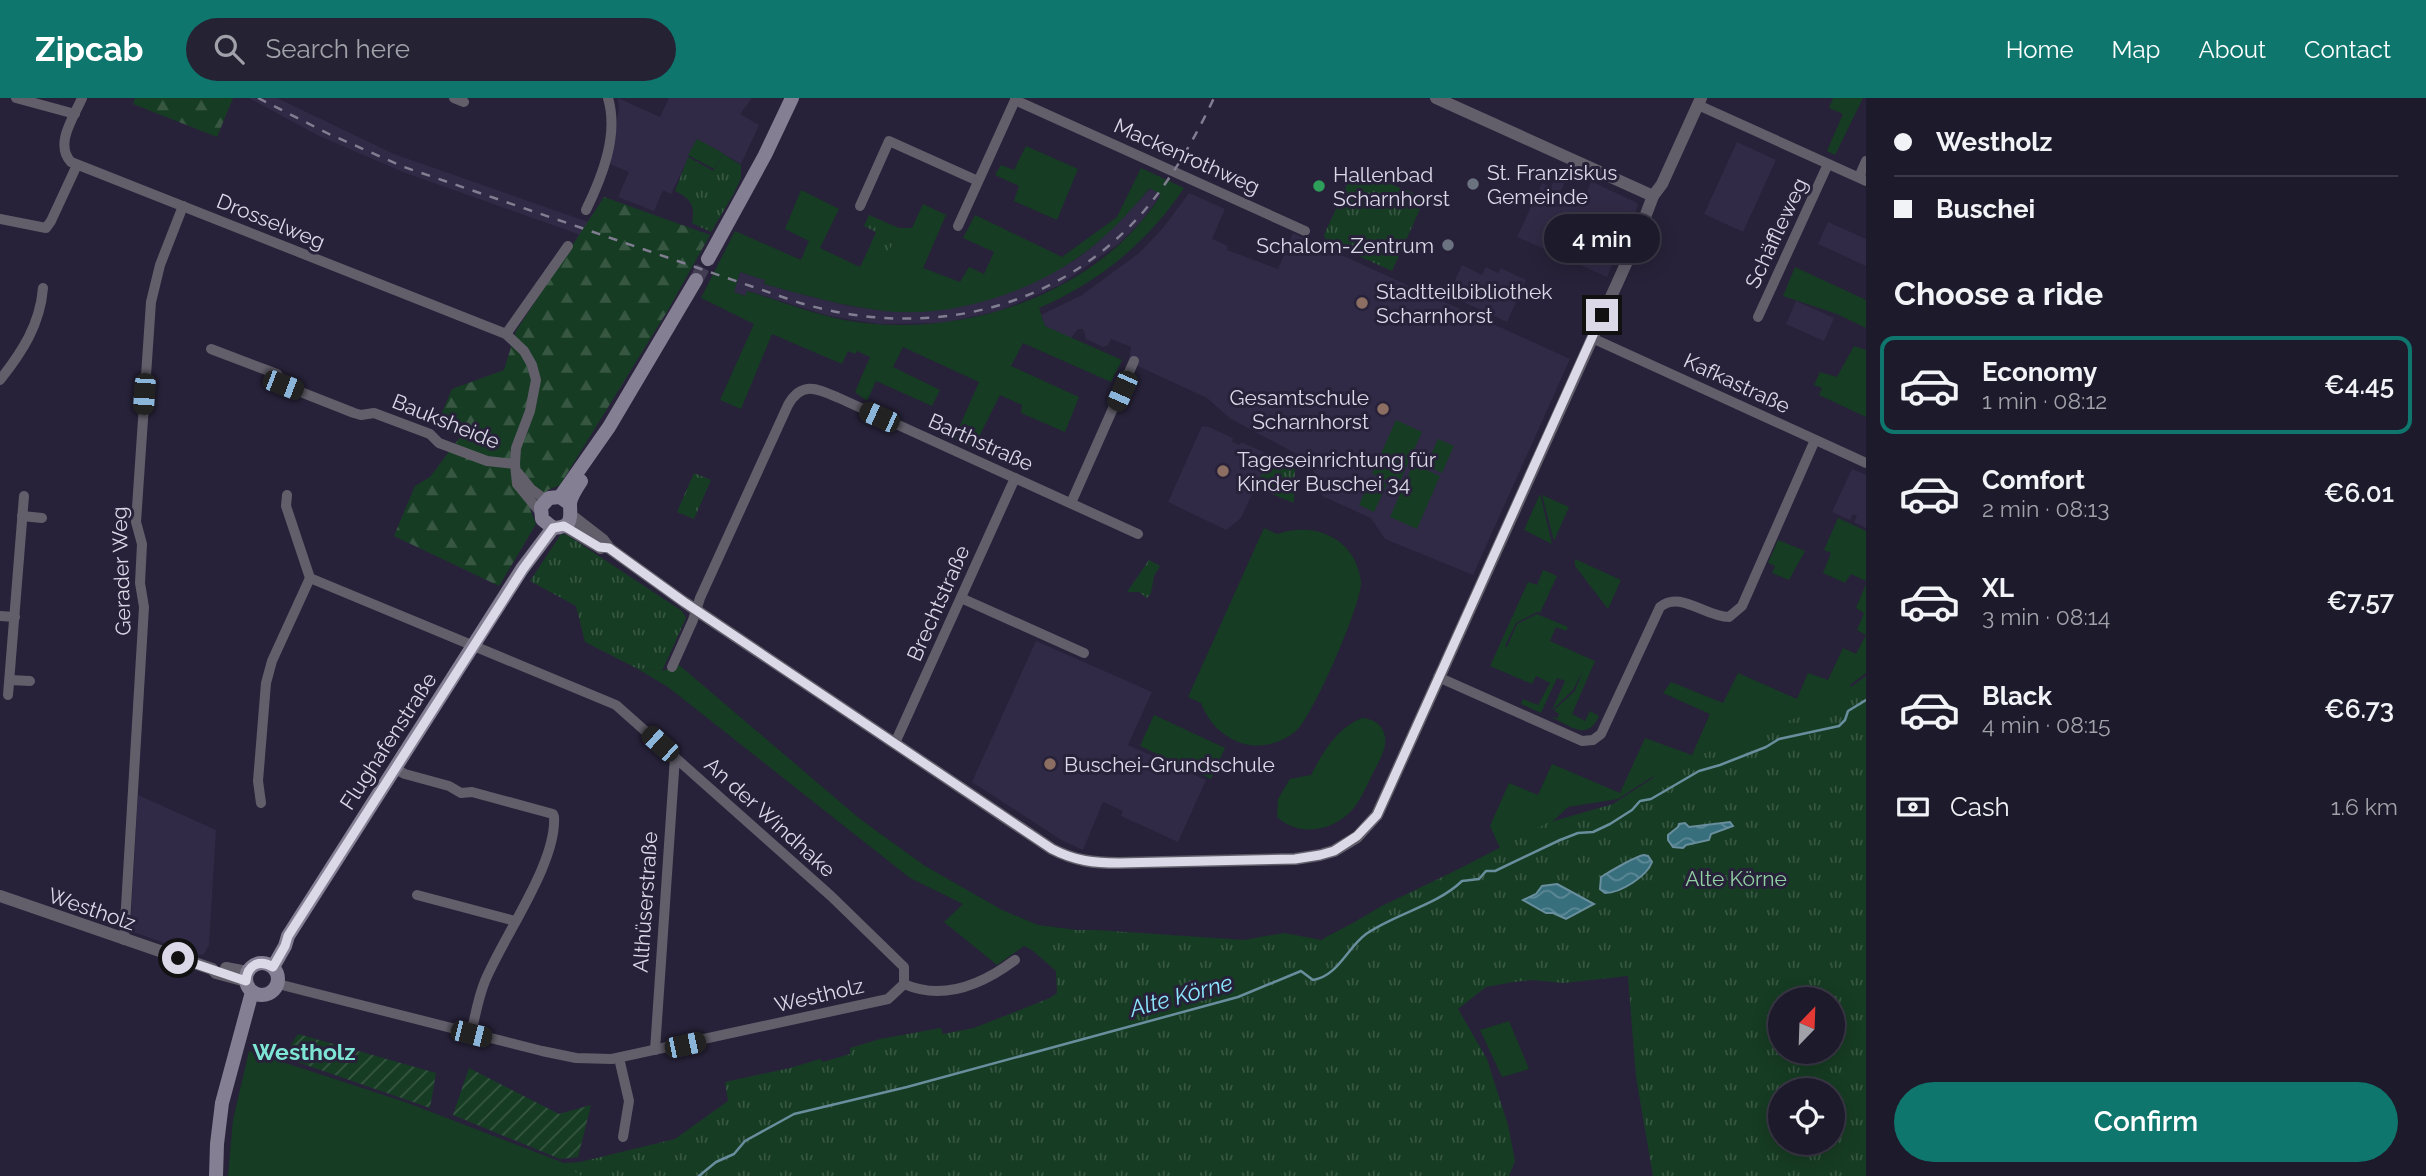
<!DOCTYPE html>
<meta charset="utf-8">
<style>
:root{--surface:#1d1a2b;--page:#252333;--text:#f1f3f6;--muted:#a0a1a9;--line:#3b3847;--accent:#0f766e}
body{margin:0;font-family:Raleway,sans-serif;background:var(--page);color:var(--text);height:100vh;display:flex;flex-direction:column;font-size:26px;white-space:nowrap}
*{box-sizing:border-box;margin:0}
p{font-size:23px;color:var(--muted)}
.icon{flex:none;width:38px;height:38px;fill:none;stroke:currentColor;stroke-width:2;stroke-linecap:round;stroke-linejoin:round}
.map{position:relative;flex:1;overflow:hidden}
.sheet{display:flex;flex-direction:column;background:var(--surface);width:560px}
.sheet>*{flex:none}
.guide{display:grid;align-content:center;height:154px;padding:0 28px;background:var(--surface)}
.needle{width:46px;rotate:23deg}
.controls{position:absolute;left:1768px;top:889px;display:grid;gap:14px}
.controls a{display:grid;place-items:center;width:77px;height:77px;border-radius:50%;background:var(--surface);box-shadow:0 4px 18px #0003,0 0 0 2px var(--line);font-size:35px}
.end{position:absolute;width:32px;height:32px;margin:-16px;border:9px solid #dbd8e8;background:#111;box-shadow:0 0 0 4px #111}
.from{border-radius:50%}
.bubble{position:absolute;height:49px;border-radius:24px;background:var(--surface);box-shadow:0 4px 18px #0003,0 0 0 2px var(--line);font-size:23px;font-weight:600;line-height:49px;text-align:center}
.car{position:absolute;width:21px;height:42px;margin:-21px -10px;border-radius:9px;box-shadow:0 0 5px 2px #0007;background:linear-gradient(#222 24%,#8ab4d8 0 40%,#222 0 76%,#8ab4d8 0 86%,#222 0)}
.guide b{display:flex;align-items:center;gap:24px;height:66px;font-size:26px}
.guide b+b{border-top:2px solid var(--line)}
.guide i{width:18px;height:18px;background:var(--text)}
ul{padding:0;list-style:none}
li{display:flex;align-items:center;gap:21px;height:98px;margin:0 14px 10px;padding:0 14px;border:4px solid transparent;border-radius:14px}
li div{flex:1}
li b{display:block;font-size:26px}
li em{font-style:normal;font-weight:600}
li.active{border-color:var(--accent)}
li>.icon{width:63px;height:63px;stroke-width:1.5}
h2{padding:0 28px;font-size:32px;line-height:84px}
.pay{display:flex;align-items:center;gap:18px;height:77px;padding:0 28px;font-size:26px}
.pay p{margin-inline-start:auto}
.cta{display:flex;gap:14px;margin-top:auto;padding:14px 28px}
.cta a{flex:1;height:80px;border-radius:42px;background:var(--accent);color:#fff;font-size:28px;font-weight:600;line-height:80px;text-align:center}
header{display:flex;align-items:center;gap:42px;box-sizing:border-box;height:98px;padding:0 35px;background:var(--accent);color:#fff}
header strong{font-size:33px}
nav{display:flex;gap:38px;margin-inline-start:auto;font-size:24px}
.search{width:490px;height:63px;background:var(--page);display:flex;align-items:center;gap:18px;box-sizing:border-box;padding:0 24px;border-radius:38px;color:var(--muted);font-size:26px}
main{display:flex;flex:1;min-height:0}
.map>svg:first-child{display:block}
.built{fill:#302a46}
.grass{fill:#163c23;fill-rule:evenodd}
.forest{fill:url(#forest-firs)}
.park{fill:url(#park-tufts);fill-rule:evenodd}
.garden{fill:url(#garden-furrows)}
.water{fill:url(#water-waves);stroke:#698e9d;stroke-width:2}
.lines{fill:none;stroke-linecap:round;stroke-linejoin:round}
.stream{stroke:#698e9d;stroke-width:2.5}
.secondary-tunnel{stroke:#423d53;stroke-width:14;stroke-dasharray:14 7;stroke-linecap:butt}
.minor{stroke:#625f6b;stroke-width:10}
.tertiary{stroke:#625f6b;stroke-width:12}
.secondary{stroke:#847f92;stroke-width:14}
.rail{stroke:#827e92;stroke-width:2.5;stroke-dasharray:9 9;stroke-linecap:butt}
.route{stroke:#dbd8e8;stroke-width:9}
.worship-dot{fill:#6b7280;stroke:#272239;stroke-width:2.5}
.leisure-dot{fill:#2e9e5b;stroke:#272239;stroke-width:2.5}
.education-dot{fill:#8d6e63;stroke:#272239;stroke-width:2.5}
.labels{text-anchor:middle;dominant-baseline:central;stroke-width:6;stroke-linejoin:round;paint-order:stroke}
.street-label{font-size:21px;fill:#dbd8e8;stroke:#272239}
.poi-label{font-size:21px;fill:#dbd8e8;stroke:#272239;text-anchor:start}
.park-label{font-size:21px;fill:#91d0a2;stroke:#272239}
.water-label{font-size:23px;font-style:italic;fill:#8de7ff;stroke:#272239}
.neighbourhood-label{font-size:23px;font-weight:bold;fill:#7ee5d4;stroke:#272239}
</style>
<header>
<strong>Zipcab</strong>
<div class="search"><svg class="icon" aria-label="search" viewBox="0 0 24 24"><circle cx="10" cy="10" r="6"/><path d="M15 15l6 6"/></svg>Search here</div>
<nav><a>Home</a><a>Map</a><a>About</a><a>Contact</a></nav>
</header>
<main>
<div class="map">
<svg width="1866" height="1078" viewBox="0 0 1866 1078">
<defs>
<pattern id="forest-firs" width="22" height="20" patternUnits="userSpaceOnUse" patternTransform="scale(1.75)"><rect width="22" height="20" fill="#163c23"/><path d="M5 1l3.5 6h-7zM16 11l3.5 6h-7z" fill="#375743"/></pattern>
<pattern id="park-tufts" width="24" height="20" patternUnits="userSpaceOnUse" patternTransform="scale(1.75)"><rect width="24" height="20" fill="#163c23"/><path d="M3 7l-1-3M5 7V3M7 7l1-3M15 17l-1-3M17 17v-4M19 17l1-3" fill="none" stroke="#375743"/></pattern>
<pattern id="garden-furrows" width="10" height="10" patternUnits="userSpaceOnUse" patternTransform="scale(1.75)"><rect width="10" height="10" fill="#163c23"/><path d="M-1 1l2-2M0 10L10 0M9 11l2-2" fill="none" stroke="#375743"/></pattern>
<pattern id="water-waves" width="16" height="10" patternUnits="userSpaceOnUse" patternTransform="scale(1.75)"><rect width="16" height="10" fill="#386f7d"/><path d="M0 5q4-4 8 0t8 0" fill="none" stroke="#5e8996"/></pattern>
</defs>
<rect width="100%" height="100%" fill="#272239"/>
<!-- built -->
<g class="built">
<polygon points="249,0 277,0 394,56 651,146 640,158 403,74 317,37"/>
<polygon points="618,0 660,19 669,0 752,0 740,16 759,27 741,66 697,41 671,96 663,92 654,113 618,99 629,74 610,66 619,10"/>
<polygon points="1737,44 1776,62 1743,134 1704,116"/>
<polygon points="1557,76 1566,81 1560,95 1577,103 1581,92 1587,94 1591,83 1637,105 1638,108 1607,179 1517,139 1542,85 1551,89"/>
<polygon points="1151,90 1161,97 1141,124 1117,147 1060,187 999,213 944,225 879,226 829,218 748,193 746,198 733,194 740,174 765,182 764,186 808,198 849,208 887,213 945,211 973,205 998,198 1051,175 1075,162 1097,145"/>
<polygon points="1189,95 1225,111 1212,141 1228,148 1227,152 1278,171 1293,135 1570,261 1473,477 1385,441 1371,420 1322,398 1310,363 1231,321 1207,300 1129,264 1131,249 1111,241 1108,247 1103,249 1086,241 1083,231 1078,231 1071,240 1045,228 1041,217 1082,197 1139,155 1163,130"/>
<polygon points="1828,124 1866,141 1866,168 1818,146"/>
<polygon points="1462,167 1482,177 1486,169 1498,175 1501,170 1526,182 1507,224 1448,197"/>
<polygon points="1796,203 1834,220 1824,243 1786,226"/>
<polygon points="1202,328 1209,329 1233,340 1232,344 1240,347 1241,344 1270,357 1241,420 1226,432 1168,404"/>
<polygon points="1852,371 1866,377 1866,430 1854,424 1857,418 1853,416 1850,422 1832,414"/>
<polygon points="1036,543 1152,594 1128,647 1206,682 1178,744 1121,718 1123,713 1103,704 1083,752 1063,743 972,684"/>
<polygon points="138,697 216,732 209,847 204,856 200,857 130,833"/>
</g>
<!-- grass -->
<g class="grass">
<polygon points="1833,0 1863,0 1835,57 1827,53 1843,16 1829,10"/>
<polygon points="697,41 723,55 714,71 688,57"/>
<polygon points="1026,48 1078,71 1057,122 1014,103 1019,88 995,77 1001,67 1014,72"/>
<path d="M1141 70 1184 90C1148 144 1098 185 1039 210L1045 228 1122 262 1111 284 1023 245 1011 268 1079 299 1065 334 1021 315 1022 307 1000 297 973 351 954 341 979 284 903 249 893 269 940 292 932 308 876 283 867 303 855 294 870 259 857 253 855 256 848 253 842 266 772 236 741 311 720 302 754 226 701 200 735 133 801 162 809 143 785 131 801 92 839 111 820 150 860 169 869 150 887 157 899 130H912L923 106 946 117 923 170 960 184 969 169 984 176 994 154 963 140 975 117 1062 159 1117 119ZM1150 90 1161 97C1097 197 963 241 850 223 815 217 781 203 747 193L745 198 734 194 740 174 765 182 764 186C804 197 843 208 884 213 949 220 1024 197 1077 160 1105 141 1128 116 1150 90Z"/>
<polygon points="1795,169 1866,202 1866,230 1837,216 1783,198"/>
<polygon points="1854,248 1866,252 1866,319 1819,297 1822,290 1814,287 1820,274 1837,279"/>
<polygon points="1396,322 1422,334 1398,388 1372,376"/>
<polygon points="1438,341 1454,348 1442,375 1426,368"/>
<polygon points="1413,366 1440,378 1417,431 1390,419"/>
<polygon points="1371,379 1387,386 1374,414 1359,407"/>
<polygon points="1540,396 1552,446 1524,432"/>
<polygon points="1542,397 1569,409 1554,443"/>
<polygon points="1838,420 1866,433 1866,483 1851,476 1845,485 1823,475 1831,455 1824,452"/>
<path d="M1264 430 1277 436C1315 423 1355 440 1361 483 1363 504 1312 620 1296 633 1279 647 1256 652 1236 643 1218 635 1208 622 1201 605L1188 599Z"/>
<polygon points="1778,442 1805,453 1789,482 1772,475 1775,468 1768,465"/>
<polygon points="1575,461 1621,482 1608,511 1575,468"/>
<path d="M1543 472 1557 478 1540 515 1537 514 1516 525 1505 548 1507 549 1517 526 1537 516 1568 529 1566 533 1556 529 1550 543 1595 563 1572 616 1585 623 1590 613 1599 618C1587 644 1571 628 1551 619L1558 620 1559 616 1554 612 1575 593 1583 573 1573 592 1552 612 1565 583 1557 580 1541 615 1521 606 1523 601 1538 607 1550 585 1536 578 1532 586 1490 568 1528 484 1537 487Z"/>
<polygon points="1866,486 1866,575 1850,587 1859,597 1666,682 1652,679 1618,701 1568,709 1531,744 1317,851 1324,840 1500,750 1490,728 1509,685 1538,697 1552,666 1620,695 1645,640 1692,657 1710,616 1663,595 1671,584 1723,605 1738,575 1797,601 1808,575 1828,582 1843,550 1856,556 1866,537 1857,532 1864,515 1856,510"/>
<polygon points="679,567 860,721 925,768 1002,812 1038,827 1093,834 1058,866 1024,848 997,867 944,824 963,806 910,780 668,589 636,570 662,573"/>
<polygon points="1154,617 1225,650 1211,681 1140,648"/>
<path d="M1362 620C1373 621 1383 626 1385 639 1387 651 1378 665 1373 675 1366 689 1359 707 1347 717 1326 735 1297 737 1277 719L1278 701 1290 681 1311 677C1324 653 1336 631 1362 620Z"/>
<polygon points="1509,923 1529,971 1502,979 1480,932"/>
<polygon points="249,953 405,1004 564,1065 584,1078 228,1078 233,1022"/>
</g>
<!-- forest -->
<g class="forest">
<polygon points="135,0 233,0 217,39 133,6"/>
<polygon points="604,99 710,137 668,212 560,387 548,392 530,411 536,426 499,488 394,438 415,388 430,379 460,339 436,329 452,291 504,272 516,233"/>
</g>
<!-- park -->
<g class="park">
<path d="M723 56 741 67V80L733 97 711 134 692 125C696 108 690 100 675 93L688 59 713 73Z"/>
<polygon points="1354,71 1425,100 1392,173 1326,143 1324,137"/>
<polygon points="869,117 899,130 887,158 869,150 876,134 864,128"/>
<polygon points="1270,357 1287,361 1295,370 1294,405 1256,389"/>
<polygon points="694,375 711,382 694,421 677,414"/>
<polygon points="561,436 567,437 682,513 686,520 662,573 636,570 585,544 576,508 530,483"/>
<polygon points="1149,462 1160,468 1154,478 1151,495 1147,500 1139,494 1127,494"/>
<path d="M1866 578V1078H1653L1636 979 1628 878 1563 885 1532 882 1513 884 1486 889 1458 911 1487 961 1508 1027 1515 1063 1509 1078H581L564 1065 580 1064 675 1041 728 1003 725 984 790 970 820 961 823 964 850 956V950L880 941 941 930 943 936 974 930 1050 900 1057 895 1056 873 1032 852 1036 842 1045 832H1096L1244 842 1284 835 1327 843 1334 836 1382 808 1465 768 1547 725 1613 706 1679 663 1718 651 1749 635 1793 621 1831 604ZM1780 901H1832V954H1780ZM1780 992H1832V1045H1780Z"/>
</g>
<!-- garden -->
<g class="garden">
<polygon points="298,936 436,975 430,1010 283,959"/>
<polygon points="469,970 559,1016 591,1007 578,1059 560,1061 453,1017"/>
</g>
<!-- water -->
<g class="water">
<polygon points="1730,724 1733,728 1711,736 1709,742 1686,747 1683,750 1673,749 1668,742 1668,737 1678,729 1679,726 1685,725 1689,729"/>
<path d="M1644 757 1648 758 1652 764C1647 778 1621 795 1605 795L1600 791 1601 779C1609 774 1636 758 1644 757Z"/>
<polygon points="1557,786 1594,806 1566,821 1553,815 1546,815 1523,802 1536,796 1542,788"/>
</g>
<g class="lines">
<!-- stream -->
<path class="stream" d="M699 1078 716 1064 734 1056 745 1043 794 1016 907 989 1238 899 1301 873 1313 882C1338 878 1347 850 1366 836 1396 815 1436 808 1462 783L1479 781 1486 773H1495L1560 742 1578 735 1593 734 1610 726 1632 712 1640 703 1651 701 1699 673 1720 667 1766 649 1779 641 1839 628 1845 622 1848 613 1866 602"/>
<!-- secondary-tunnel -->
<polyline class="secondary-tunnel" points="696,182 708,161"/>
<!-- minor -->
<g class="minor">
<polyline points="16,0 75,16"/>
<path d="M82 0C74 19 54 46 71 64L506 236 524 253 532 267 536 282 530 313 516 350 515 366 517 386 540 414"/>
<polyline points="454,0 464,4"/>
<polyline points="1015,2 1305,133"/>
<polyline points="1698,7 1866,83"/>
<polyline points="1859,79 1866,63"/>
<polyline points="860,108 889,43 978,83"/>
<path d="M586 112C602 79 619 37 608 0"/>
<polyline points="0,121 46,130 51,123 77,67"/>
<polyline points="958,128 1016,0"/>
<polyline points="1758,219 1828,66"/>
<polyline points="506,236 568,148"/>
<polyline points="1592,240 1866,365"/>
<polyline points="211,251 277,276 283,287 354,315 361,317 374,315 430,336 439,345 487,363 515,366"/>
<path d="M0 282C22 254 40 227 43 190"/>
<polyline points="518,375 531,391 546,402"/>
<polyline points="287,397 286,408 310,480 616,607 831,798 904,869 904,886"/>
<polyline points="1071,405 1134,263"/>
<polyline points="22,418 42,420"/>
<polyline points="961,500 1084,555"/>
<polyline points="0,518 15,519"/>
<path d="M672 569 693 522 700 500 788 307C802 282 818 291 839 300L1138 436"/>
<path d="M1438 579 1582 643 1593 642 1601 636 1660 509C1680 492 1705 519 1729 519L1742 508 1815 342"/>
<polyline points="10,582 30,583"/>
<polyline points="8,597 24,398"/>
<polyline points="895,645 1015,380"/>
<path d="M395 671 405 676 449 688 461 695 472 694 553 716 554 719C557 765 503 839 485 883 478 900 475 919 471 936"/>
<polyline points="261,705 258,683 266,585 272,563 310,480"/>
<polyline points="417,797 515,823"/>
<polyline points="124,842 144,509 140,485 142,446 136,424 151,204 160,167 183,108"/>
<polyline points="278,886 542,953 576,960 612,961 888,901 904,886"/>
<path d="M904 886C943 903 983 886 1015 862"/>
<polyline points="655,952 675,659"/>
<polyline points="619,960 629,1003 623,1039"/>
</g>
<!-- tertiary -->
<g class="tertiary">
<polyline points="1436,0 1653,98"/>
<path d="M572 418 603 442 609 450 684 504 1052 751C1075 763 1094 765 1119 765L1295 761 1320 757 1334 753 1357 739 1377 717 1634 148 1653 98 1662 86 1701 0"/>
<polyline points="564,428 601,450"/>
<polyline points="0,798 212,871 216,875 246,883"/>
<polyline points="226,870 247,874"/>
</g>
<!-- secondary -->
<g class="secondary">
<polyline points="708,161 765,57 792,0"/>
<polyline points="560,399 609,329 696,182"/>
<path d="M570 406 560 399 549 400 541 409 542 421 553 430C574 429 570 419 570 405 571 398 577 389 581 383"/>
<circle cx="262" cy="881" r="16"/>
<polyline points="273,869 285,848 288,838 522,471 553,430"/>
<polyline points="216,1078 217,1046 222,1005 252,894"/>
</g>
<!-- rail -->
<path class="rail" d="M258 0 329 36 404 69 800 205C926 242 1056 214 1144 113 1173 79 1195 40 1214 0"/>
</g>
<g class="lines">
<!-- route -->
<path class="route" d="M178 860 246 883C247 867 259 861 273 869L285 848 288 838 523 471 553 430 564 428 599 449 609 450 684 504 1052 751C1075 763 1094 765 1119 765L1295 761 1320 757 1334 753 1357 738 1377 717 1602 217"/>
</g>
<!-- markers -->
<g class="worship-dot">
<circle cx="1473" cy="86" r="7"/>
<circle cx="1448" cy="147" r="7"/>
</g>
<circle class="leisure-dot" cx="1319" cy="88" r="7"/>
<g class="education-dot">
<circle cx="1362" cy="205" r="7"/>
<circle cx="1383" cy="311" r="7"/>
<circle cx="1223" cy="373" r="7"/>
<circle cx="1050" cy="666" r="7"/>
</g>
<g class="labels">
<!-- street labels -->
<g class="street-label">
<text transform="translate(1187 58) rotate(24)">Mackenrothweg</text>
<text transform="translate(271 123) rotate(22)">Drosselweg</text>
<text transform="translate(1776 135) rotate(-65)">Schäffleweg</text>
<text transform="translate(1737 285) rotate(25)">Kafkastraße</text>
<text transform="translate(446 323) rotate(22)">Bauksheide</text>
<text transform="translate(981 344) rotate(24)">Barthstraße</text>
<text transform="translate(121 473) rotate(-92)">Gerader Weg</text>
<text transform="translate(938 505) rotate(-66)">Brechtstraße</text>
<text transform="translate(388 643) rotate(-57)">Flughafenstraße</text>
<text transform="translate(770 719) rotate(42)">An der Windhake</text>
<text transform="translate(645 804) rotate(-86)">Althüserstraße</text>
<text transform="translate(92 811) rotate(19)">Westholz</text>
<text transform="translate(819 897) rotate(-13)">Westholz</text>
</g>
<!-- poi labels -->
<g class="poi-label">
<text x="1487" y="74">St. Franziskus<tspan x="1487" dy="24">Gemeinde</tspan></text>
<text x="1333" y="76">Hallenbad<tspan x="1333" dy="24">Scharnhorst</tspan></text>
<text x="1434" y="147" text-anchor="end">Schalom-Zentrum</text>
<text x="1376" y="193">Stadtteilbibliothek<tspan x="1376" dy="24">Scharnhorst</tspan></text>
<text x="1369" y="299" text-anchor="end">Gesamtschule<tspan x="1369" dy="24">Scharnhorst</tspan></text>
<text x="1237" y="361">Tageseinrichtung für<tspan x="1237" dy="24">Kinder Buschei 34</tspan></text>
<text x="1064" y="666">Buschei-Grundschule</text>
</g>
<!-- park labels -->
<g class="park-label">
<text x="1736" y="780">Alte Körne</text>
</g>
<!-- water labels -->
<g class="water-label">
<text transform="translate(1181 897) rotate(-15)">Alte Körne</text>
</g>
<!-- neighbourhood labels -->
<g class="neighbourhood-label">
<text x="304" y="953">Westholz</text>
</g>
</g>
</svg>
<div class="controls">
<a><svg class="needle" viewBox="-14 -14 28 28"><path d="M0-13l5 13h-10z" fill="#e53935"/><path d="M0 13l5-13h-10z" fill="#a0a1a9"/></svg></a>
<a><svg class="icon" aria-label="locate" viewBox="0 0 24 24"><circle cx="12" cy="12" r="6"/><path d="M12 2v4M12 18v4M2 12h4M18 12h4"/></svg></a>
</div>
<i class="end from" style="left:178px;top:860px"></i>
<i class="end" style="left:1602px;top:217px"></i>
<div class="bubble" style="left:1544px;top:116px;width:116px">4 min</div>
<i class="car" style="left:283px;top:287px;rotate:111deg"></i>
<i class="car" style="left:1122px;top:293px;rotate:204deg"></i>
<i class="car" style="left:144px;top:296px;rotate:184deg"></i>
<i class="car" style="left:879px;top:319px;rotate:294deg"></i>
<i class="car" style="left:660px;top:646px;rotate:312deg"></i>
<i class="car" style="left:471px;top:936px;rotate:104deg"></i>
<i class="car" style="left:685px;top:947px;rotate:78deg"></i>
</div>
<section class="sheet">
<div class="guide">
<b><i class="from"></i>Westholz</b>
<b><i></i>Buschei</b>
</div>
<h2>Choose a ride</h2>
<ul>
<li class="active"><svg class="icon" aria-label="car" viewBox="0 0 24 24"><path d="M5 17H2v-5l4-1 3-4h7l3 4 3 1v5h-3M9 17h6M6 11h13"/><circle cx="7" cy="17" r="2"/><circle cx="17" cy="17" r="2"/></svg><div><b>Economy</b><p>1 min · 08:12</p></div><em>€4.45</em></li>
<li><svg class="icon" aria-label="car" viewBox="0 0 24 24"><path d="M5 17H2v-5l4-1 3-4h7l3 4 3 1v5h-3M9 17h6M6 11h13"/><circle cx="7" cy="17" r="2"/><circle cx="17" cy="17" r="2"/></svg><div><b>Comfort</b><p>2 min · 08:13</p></div><em>€6.01</em></li>
<li><svg class="icon" aria-label="car" viewBox="0 0 24 24"><path d="M5 17H2v-5l4-1 3-4h7l3 4 3 1v5h-3M9 17h6M6 11h13"/><circle cx="7" cy="17" r="2"/><circle cx="17" cy="17" r="2"/></svg><div><b>XL</b><p>3 min · 08:14</p></div><em>€7.57</em></li>
<li><svg class="icon" aria-label="car" viewBox="0 0 24 24"><path d="M5 17H2v-5l4-1 3-4h7l3 4 3 1v5h-3M9 17h6M6 11h13"/><circle cx="7" cy="17" r="2"/><circle cx="17" cy="17" r="2"/></svg><div><b>Black</b><p>4 min · 08:15</p></div><em>€6.73</em></li>
</ul>
<div class="pay"><svg class="icon" aria-label="cash" viewBox="0 0 24 24"><path d="M3 7h18v10H3z"/><circle cx="12" cy="12" r="2"/></svg>Cash<p>1.6 km</p></div>
<div class="cta"><a>Confirm</a></div>
</section>
</main>
